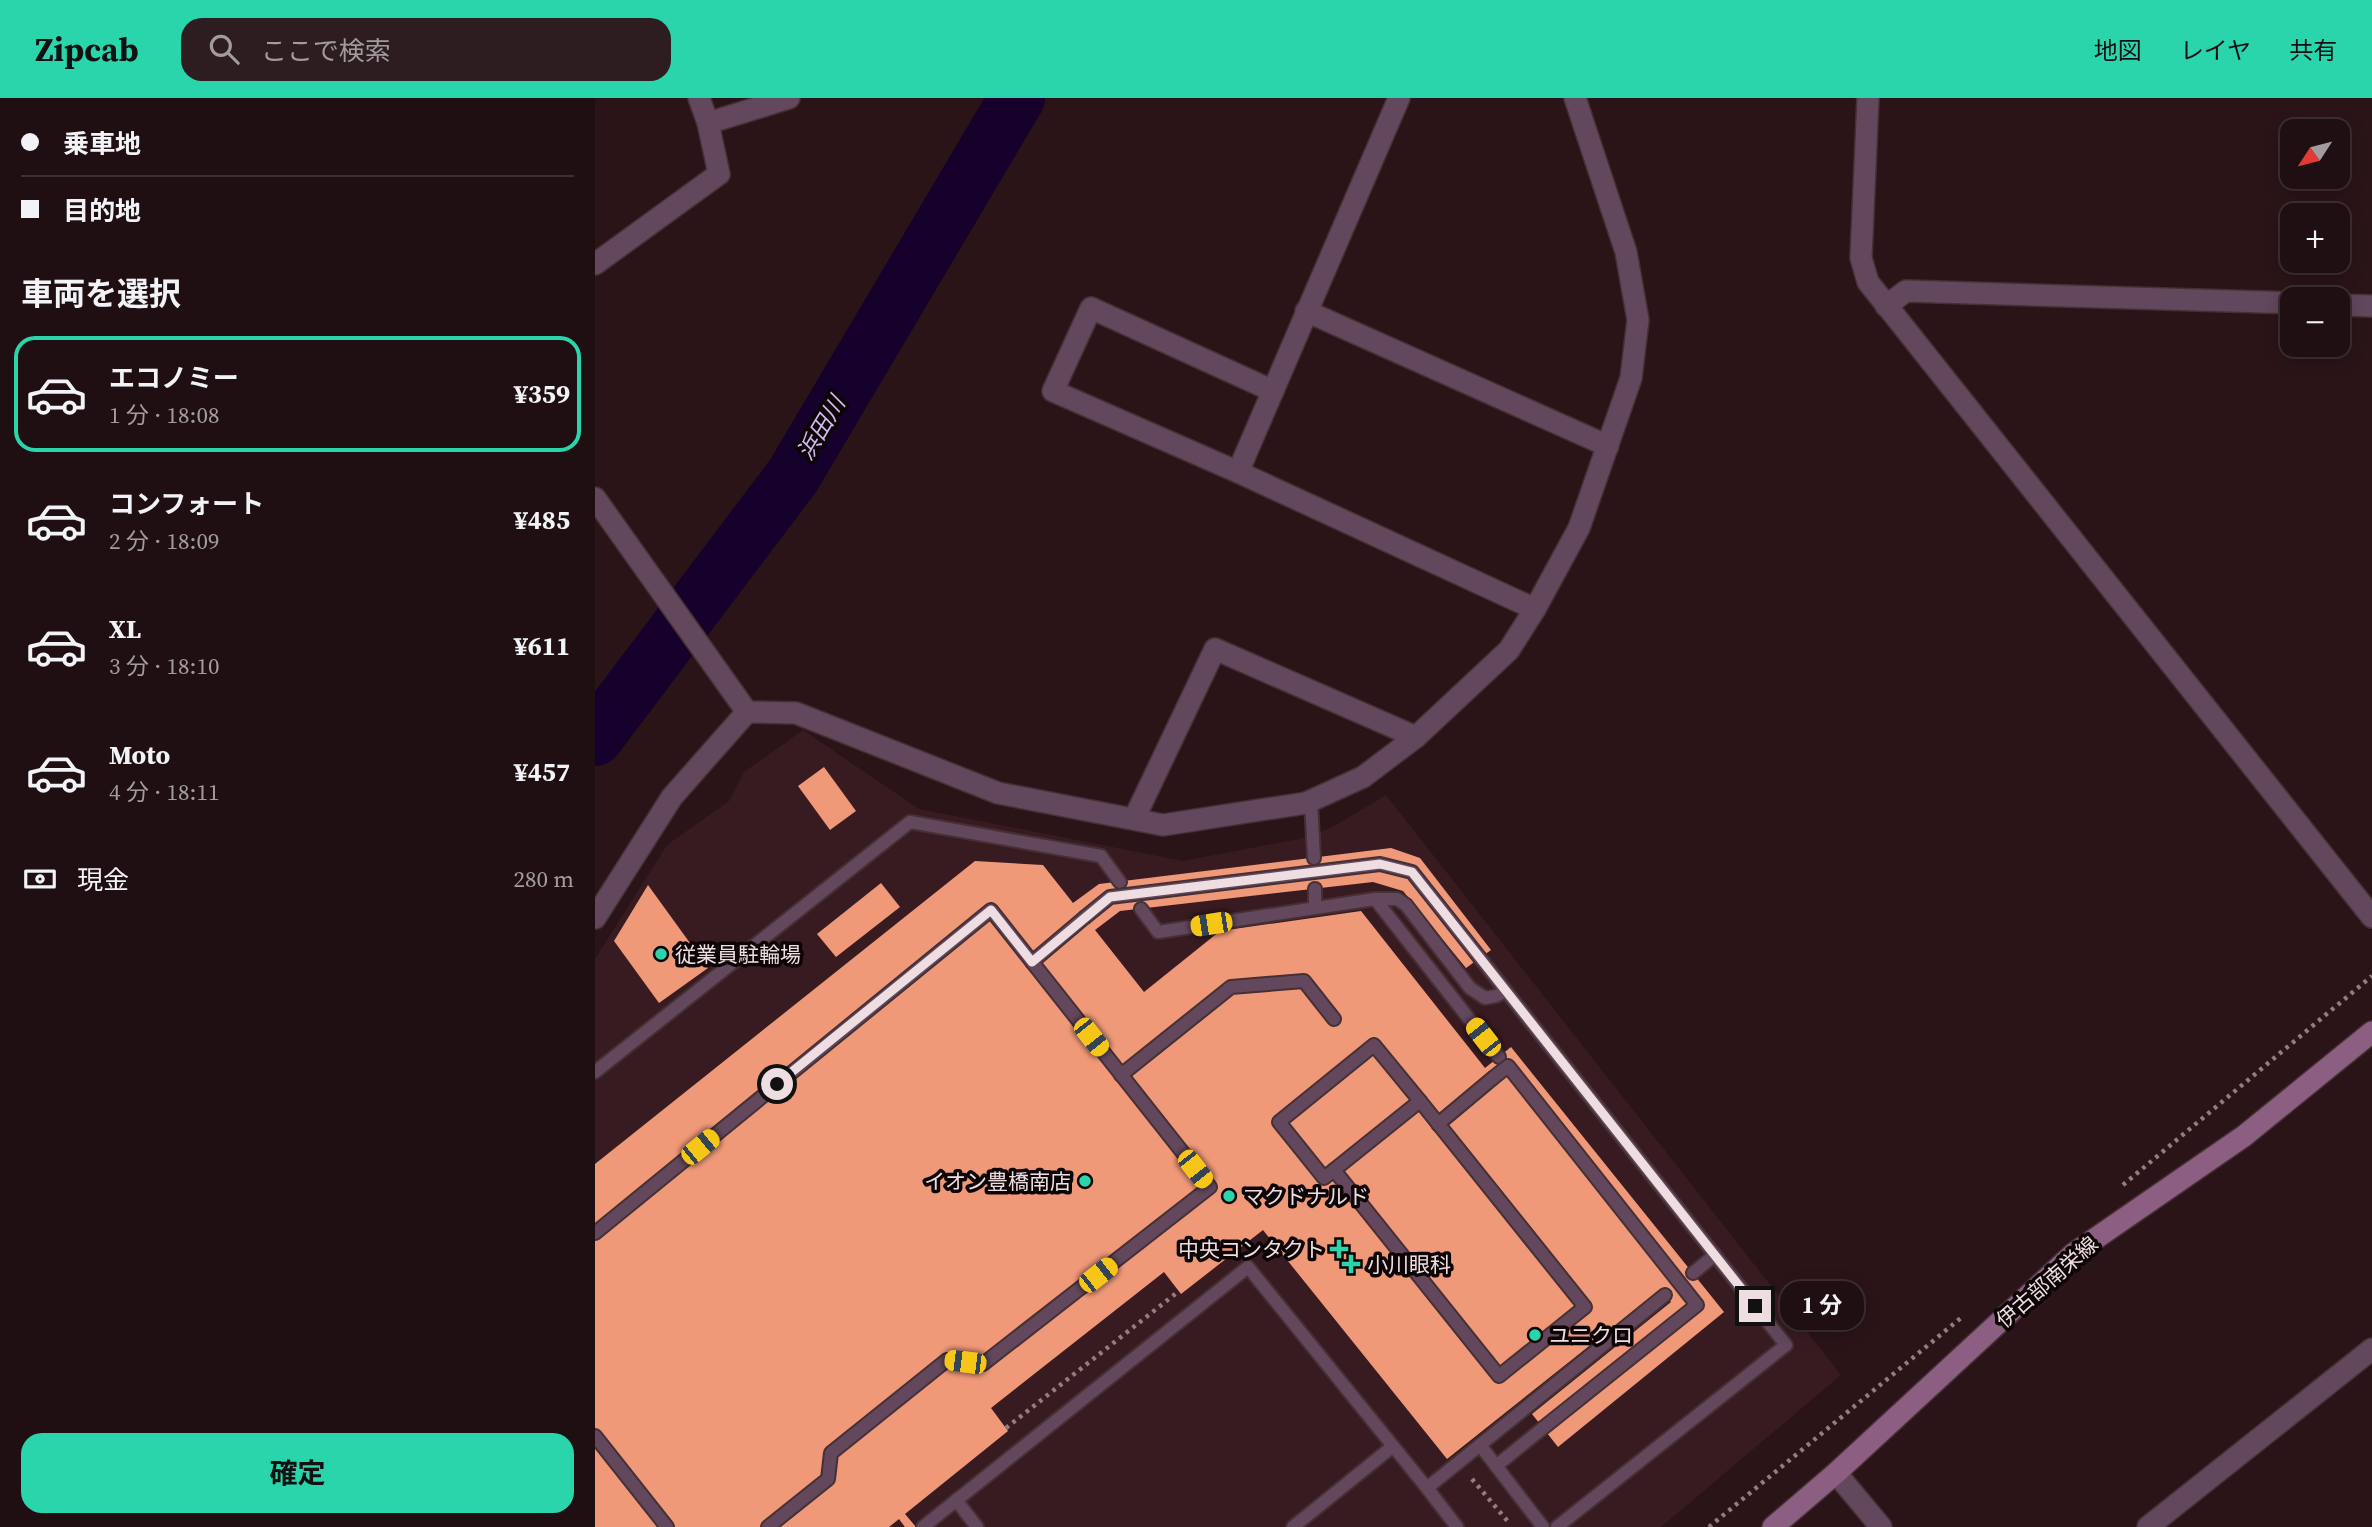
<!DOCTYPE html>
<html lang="ja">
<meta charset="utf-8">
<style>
:root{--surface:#200f12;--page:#2d1d20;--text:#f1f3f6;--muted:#a29c9f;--line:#3d2f32;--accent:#2ad5ac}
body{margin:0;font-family:"Source Serif 4","Noto Sans JP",serif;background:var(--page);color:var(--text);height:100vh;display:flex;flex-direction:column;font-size:26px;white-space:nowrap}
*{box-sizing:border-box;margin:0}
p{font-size:23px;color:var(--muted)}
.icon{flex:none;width:38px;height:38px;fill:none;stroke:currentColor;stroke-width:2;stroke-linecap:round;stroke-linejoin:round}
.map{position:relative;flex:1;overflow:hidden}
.sheet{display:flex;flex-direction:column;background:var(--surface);width:595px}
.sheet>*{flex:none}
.top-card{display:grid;align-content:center;height:154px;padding:0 21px;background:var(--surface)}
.needle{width:46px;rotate:234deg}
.buttons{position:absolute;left:1685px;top:21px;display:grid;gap:14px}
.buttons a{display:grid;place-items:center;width:70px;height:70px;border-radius:14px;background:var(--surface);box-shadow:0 4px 18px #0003,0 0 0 2px var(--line);font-size:35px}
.end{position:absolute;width:32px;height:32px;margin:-16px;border:9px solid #eedee1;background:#111;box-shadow:0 0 0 4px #111}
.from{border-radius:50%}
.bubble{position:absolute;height:49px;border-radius:21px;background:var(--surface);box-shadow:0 4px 18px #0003,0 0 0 2px var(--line);font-size:23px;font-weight:700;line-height:49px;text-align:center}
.car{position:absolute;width:21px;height:42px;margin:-21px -10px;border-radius:9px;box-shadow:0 0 5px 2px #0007;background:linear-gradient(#f5c518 24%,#345 0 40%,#f5c518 0 76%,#345 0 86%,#f5c518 0)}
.top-card b{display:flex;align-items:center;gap:24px;height:66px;font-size:26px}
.top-card b+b{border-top:2px solid var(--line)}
.top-card i{width:18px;height:18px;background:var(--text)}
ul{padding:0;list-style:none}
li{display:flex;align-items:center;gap:21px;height:116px;margin:0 14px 10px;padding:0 7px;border:4px solid transparent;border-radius:21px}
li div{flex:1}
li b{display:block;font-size:26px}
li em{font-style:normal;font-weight:700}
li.on{border-color:var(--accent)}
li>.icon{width:63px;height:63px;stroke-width:1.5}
h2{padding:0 21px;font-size:32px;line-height:84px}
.pay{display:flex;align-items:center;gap:18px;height:77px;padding:0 21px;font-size:26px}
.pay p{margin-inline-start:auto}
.cta{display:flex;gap:14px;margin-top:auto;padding:14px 21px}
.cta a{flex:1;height:80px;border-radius:21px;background:var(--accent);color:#111;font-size:28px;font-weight:700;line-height:80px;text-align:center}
header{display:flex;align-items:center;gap:42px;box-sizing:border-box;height:98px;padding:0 35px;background:var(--accent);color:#111}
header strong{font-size:33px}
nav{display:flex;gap:38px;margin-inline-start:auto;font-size:24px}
.search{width:490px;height:63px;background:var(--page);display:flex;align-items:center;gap:18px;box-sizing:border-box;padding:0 24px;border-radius:21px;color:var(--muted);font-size:26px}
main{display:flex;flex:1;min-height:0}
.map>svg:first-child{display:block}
.built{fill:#381b21}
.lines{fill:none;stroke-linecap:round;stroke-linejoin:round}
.river{stroke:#16002c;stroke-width:56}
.building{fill:#f09979}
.lane-casing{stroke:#453034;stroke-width:16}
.street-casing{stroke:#453034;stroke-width:24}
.secondary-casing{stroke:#453034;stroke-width:24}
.path{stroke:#917e81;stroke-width:4.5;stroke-dasharray:3.5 5;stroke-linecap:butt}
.lane{stroke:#63475d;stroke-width:12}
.street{stroke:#63475d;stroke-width:21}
.secondary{stroke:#8c5e82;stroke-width:21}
.lane-bridge-casing{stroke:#453034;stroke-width:16;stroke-linecap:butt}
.lane-bridge{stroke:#63475d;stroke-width:12}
.route{stroke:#eedee1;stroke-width:9}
.poi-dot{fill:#2ad5ac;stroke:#0c0405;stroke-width:2.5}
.labels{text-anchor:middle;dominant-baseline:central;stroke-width:7;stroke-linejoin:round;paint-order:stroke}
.poi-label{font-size:21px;fill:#eedee1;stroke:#0c0405;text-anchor:start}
.street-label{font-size:21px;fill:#eedee1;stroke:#0c0405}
.water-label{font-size:23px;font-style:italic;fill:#cfb8f4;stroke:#0c0405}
</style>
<header>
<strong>Zipcab</strong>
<div class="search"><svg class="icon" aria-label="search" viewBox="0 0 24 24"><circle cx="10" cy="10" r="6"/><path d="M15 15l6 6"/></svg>ここで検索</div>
<nav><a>地図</a><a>レイヤ</a><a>共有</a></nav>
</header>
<main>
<section class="sheet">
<div class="top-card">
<b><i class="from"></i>乗車地</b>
<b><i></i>目的地</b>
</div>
<h2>車両を選択</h2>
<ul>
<li class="on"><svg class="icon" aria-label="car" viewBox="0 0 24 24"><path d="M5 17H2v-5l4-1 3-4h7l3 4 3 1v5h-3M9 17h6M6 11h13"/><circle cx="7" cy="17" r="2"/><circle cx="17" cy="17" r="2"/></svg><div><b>エコノミー</b><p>1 分 · 18:08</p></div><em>¥359</em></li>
<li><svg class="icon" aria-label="car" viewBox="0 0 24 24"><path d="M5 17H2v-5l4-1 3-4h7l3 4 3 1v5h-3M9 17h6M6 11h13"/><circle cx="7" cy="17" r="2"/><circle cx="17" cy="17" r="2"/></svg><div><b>コンフォート</b><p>2 分 · 18:09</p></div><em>¥485</em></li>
<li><svg class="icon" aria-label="car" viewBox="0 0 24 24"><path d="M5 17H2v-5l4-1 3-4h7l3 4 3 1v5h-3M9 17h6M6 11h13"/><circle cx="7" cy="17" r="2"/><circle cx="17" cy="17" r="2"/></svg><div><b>XL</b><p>3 分 · 18:10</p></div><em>¥611</em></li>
<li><svg class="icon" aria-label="car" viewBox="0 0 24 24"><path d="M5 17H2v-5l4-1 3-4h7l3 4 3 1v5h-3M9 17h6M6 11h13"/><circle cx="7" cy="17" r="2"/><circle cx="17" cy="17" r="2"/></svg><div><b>Moto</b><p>4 分 · 18:11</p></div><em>¥457</em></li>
</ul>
<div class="pay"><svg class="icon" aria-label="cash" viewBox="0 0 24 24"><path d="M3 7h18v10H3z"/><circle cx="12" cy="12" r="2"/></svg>現金<p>280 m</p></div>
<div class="cta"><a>確定</a></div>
</section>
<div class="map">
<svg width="1777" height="1429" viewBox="0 0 1777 1429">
<rect width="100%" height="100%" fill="#2a1418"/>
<!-- built -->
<polygon class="built" points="208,632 324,711 588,763 704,741 734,731 791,697 1246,1277 1066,1429 0,1429 0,861 72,747 134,703 149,674"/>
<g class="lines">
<!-- river -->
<polyline class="river" points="0,640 198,378 422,0"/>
</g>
<!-- building -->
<g class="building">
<polygon points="229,669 261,713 235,732 203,688"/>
<polygon points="796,750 825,760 896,852 871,870 808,793 778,784 525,813 500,832 549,894 625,833 766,813 890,970 916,949 1129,1214 963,1349 937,1316 1076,1204 1066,1191 852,1361 668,1132 586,1196 569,1174 396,1310 413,1333 310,1416 321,1429 310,1429 304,1421 294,1429 0,1429 0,1066 380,763 448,767 478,805 504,786"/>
<polygon points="286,785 305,809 241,859 222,836"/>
<polygon points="53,787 113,870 64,905 19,843"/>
</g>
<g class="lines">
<!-- lane casing -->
<g class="lane-casing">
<g id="lane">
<polyline points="716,703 719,760"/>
<polyline points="720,791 720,810"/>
<polyline points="780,801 904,959"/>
<polyline points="546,811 563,834 780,801 802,801 811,807 875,890 890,900 901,898 911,893 1191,1247 962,1429"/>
<polyline points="885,860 911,893"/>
<polyline points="437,864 489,820"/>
<polyline points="0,974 315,724 506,758 525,784"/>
<polyline points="526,977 636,889 709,883 739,921"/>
<polygon points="825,1003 990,1209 904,1278 739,1072"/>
<polyline points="843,1026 898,980"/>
<polyline points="739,1072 729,1080 684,1024 779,947 825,1003"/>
<polyline points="0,1135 396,812 615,1089 388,1266 352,1262 236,1355 233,1381 173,1429"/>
<polyline points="1098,1175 1120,1157"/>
<polyline points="0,1338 72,1429"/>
<polyline points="885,1347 1070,1197"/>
<polyline points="901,1368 948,1330"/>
<polyline points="832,1390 862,1429"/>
<polyline points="361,1402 382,1429"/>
<polyline points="328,1429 653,1169 832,1390 885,1347 948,1429"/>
<polyline points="698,1429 797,1349"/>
</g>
</g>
<!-- street casing -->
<g class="street-casing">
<g id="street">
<polyline points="1273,0 1266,160 1273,184 1777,819"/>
<polyline points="113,25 194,0"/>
<polyline points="0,166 124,76 113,25 104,0"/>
<polyline points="1743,207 1777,208"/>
<polyline points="1291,208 1311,193 1698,205"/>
<polyline points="711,213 1013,348"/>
<polyline points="678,293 496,210 458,293 643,374 940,511"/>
<polyline points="643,374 804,0"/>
<polyline points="0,400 152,614 201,615 403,695 568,727 711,705 768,679 821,639 914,552 940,511 984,430 1036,280 1043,222 1031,154 980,0"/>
<polyline points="539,721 620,551 821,639"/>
<polyline points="0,820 77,699 152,614"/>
<polyline points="1241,1375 1286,1429"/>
<polyline points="1553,1429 1777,1251"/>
</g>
</g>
<!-- secondary casing -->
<g class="secondary-casing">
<polyline id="secondary" points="1178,1429 1241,1375 1478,1156 1649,1038 1777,934"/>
</g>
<!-- path -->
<g class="path">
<polyline points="1528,1087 1777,878"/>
<polyline points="411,1330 584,1193"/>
<polyline points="877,1381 915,1426"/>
<polyline points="1114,1429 1367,1219"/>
</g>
<!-- lane -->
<use href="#lane" class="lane"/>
<!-- street -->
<use href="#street" class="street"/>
<!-- secondary -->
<use href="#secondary" class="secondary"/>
<!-- lane-bridge casing -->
<g class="lane-bridge-casing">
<g id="lane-bridge">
<polyline points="489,820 515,799 785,766 817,774 885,860"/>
<polyline points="898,980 913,968 1102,1207 948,1330"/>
</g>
</g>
<!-- lane-bridge -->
<use href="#lane-bridge" class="lane-bridge"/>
</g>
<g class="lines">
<!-- route -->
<polyline class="route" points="182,986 396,812 437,864 515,799 785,766 817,774 1160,1208"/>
</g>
<!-- markers -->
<g class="poi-dot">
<circle cx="66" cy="856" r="7"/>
<circle cx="490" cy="1083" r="7"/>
<circle cx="634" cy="1098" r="7"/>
<path d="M740.5 1140.5h7v7h7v7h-7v7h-7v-7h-7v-7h7z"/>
<path d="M752.5 1155.5h7v7h7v7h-7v7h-7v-7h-7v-7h7z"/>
<circle cx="940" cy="1237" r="7"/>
</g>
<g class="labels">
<!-- poi labels -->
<g class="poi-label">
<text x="80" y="856">従業員駐輪場</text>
<text x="476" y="1083" text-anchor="end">イオン豊橋南店</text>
<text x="648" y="1098">マクドナルド</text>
<text x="730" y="1151" text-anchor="end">中央コンタクト</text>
<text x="772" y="1166">小川眼科</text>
<text x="954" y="1237">ユニクロ</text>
</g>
<!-- street labels -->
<g class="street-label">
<text transform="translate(1452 1184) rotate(-41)">伊古部南栄線</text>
</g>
<!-- water labels -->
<g class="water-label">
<text transform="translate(226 330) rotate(-59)">浜田川</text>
</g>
</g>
</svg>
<div class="buttons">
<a><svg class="needle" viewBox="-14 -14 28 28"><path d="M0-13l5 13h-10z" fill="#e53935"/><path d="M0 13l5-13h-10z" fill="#a29c9f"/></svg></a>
<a>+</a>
<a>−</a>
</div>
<i class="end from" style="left:182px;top:986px"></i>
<i class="end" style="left:1160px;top:1208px"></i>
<div class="bubble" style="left:1185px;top:1183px;width:84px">1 分</div>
<i class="car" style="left:616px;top:826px;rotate:261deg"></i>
<i class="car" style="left:496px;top:939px;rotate:142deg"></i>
<i class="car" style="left:888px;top:939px;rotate:322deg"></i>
<i class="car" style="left:105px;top:1049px;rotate:51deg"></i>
<i class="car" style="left:600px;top:1071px;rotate:142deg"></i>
<i class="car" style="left:503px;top:1177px;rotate:52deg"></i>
<i class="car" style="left:370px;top:1264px;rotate:277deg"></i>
</div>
</main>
